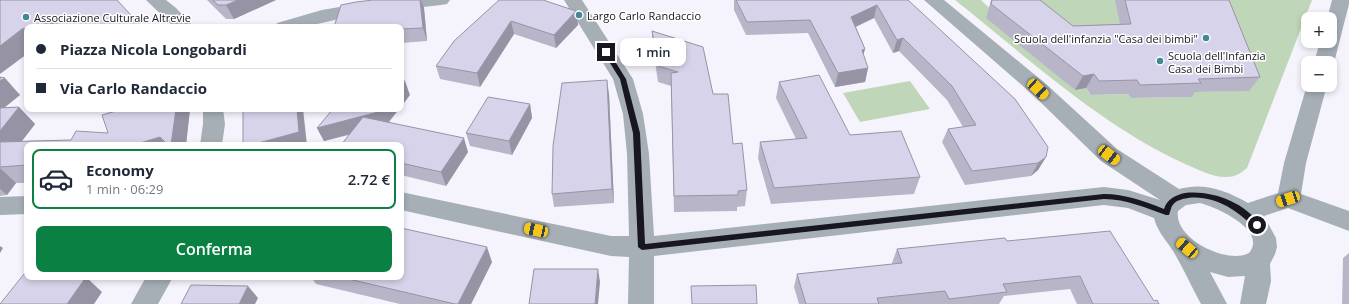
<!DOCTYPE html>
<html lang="it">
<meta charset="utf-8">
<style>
:root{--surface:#fff;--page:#f6f6f7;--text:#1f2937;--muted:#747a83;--line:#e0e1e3;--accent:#0b8043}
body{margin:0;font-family:"Open Sans",sans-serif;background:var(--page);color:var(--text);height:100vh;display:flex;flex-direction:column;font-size:15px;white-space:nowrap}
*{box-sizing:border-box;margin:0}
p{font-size:13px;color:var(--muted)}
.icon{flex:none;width:22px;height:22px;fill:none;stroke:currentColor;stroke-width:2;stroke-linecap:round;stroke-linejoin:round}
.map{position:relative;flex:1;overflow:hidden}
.side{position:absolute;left:24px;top:142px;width:380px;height:138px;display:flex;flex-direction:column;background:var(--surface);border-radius:8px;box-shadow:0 2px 6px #0003}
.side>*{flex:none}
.banner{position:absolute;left:24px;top:24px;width:380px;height:88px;border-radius:8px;box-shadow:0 2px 6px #0003;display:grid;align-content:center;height:88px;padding:0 12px;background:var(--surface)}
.fabs{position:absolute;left:1301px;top:12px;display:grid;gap:8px}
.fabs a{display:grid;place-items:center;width:36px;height:36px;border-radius:8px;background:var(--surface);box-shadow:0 2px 6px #0003;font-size:20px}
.end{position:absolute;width:18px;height:18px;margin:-9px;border:5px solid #18161e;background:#fff;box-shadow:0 0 0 2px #fff}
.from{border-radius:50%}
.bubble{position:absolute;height:28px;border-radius:8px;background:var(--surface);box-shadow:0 2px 6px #0003;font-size:13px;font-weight:600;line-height:28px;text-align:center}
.car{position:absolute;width:12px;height:24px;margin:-12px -6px;border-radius:5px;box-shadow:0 0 3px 1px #0007;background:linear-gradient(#f5c518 24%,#345 0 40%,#f5c518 0 76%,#345 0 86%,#f5c518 0)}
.banner b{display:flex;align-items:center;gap:14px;height:38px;font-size:15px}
.banner b+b{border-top:1px solid var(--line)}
.banner i{width:10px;height:10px;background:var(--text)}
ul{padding:7px 0 0;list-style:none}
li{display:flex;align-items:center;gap:12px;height:60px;margin:0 8px 6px;padding:0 4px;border:2px solid transparent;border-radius:8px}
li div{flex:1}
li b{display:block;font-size:15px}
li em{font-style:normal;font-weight:600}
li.selected{border-color:var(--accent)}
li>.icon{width:36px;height:36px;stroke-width:1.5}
.primary-button{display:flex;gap:8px;margin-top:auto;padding:8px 12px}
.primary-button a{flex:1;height:46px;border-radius:8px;background:var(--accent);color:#fff;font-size:16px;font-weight:600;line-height:46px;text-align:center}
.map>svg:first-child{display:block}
.green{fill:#c0d6b8}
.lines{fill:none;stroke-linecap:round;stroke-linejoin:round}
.street{fill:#a6afb6;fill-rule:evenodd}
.wall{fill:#b9b5c9}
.shaded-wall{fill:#9694a4}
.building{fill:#d7d3ea;stroke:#9694a4}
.route{fill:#18161e}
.poi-dot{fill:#448796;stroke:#fff;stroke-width:1.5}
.labels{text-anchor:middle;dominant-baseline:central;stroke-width:3;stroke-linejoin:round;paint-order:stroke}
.poi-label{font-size:11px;fill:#18161e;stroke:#fff;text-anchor:start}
</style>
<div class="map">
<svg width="1349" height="304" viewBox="0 0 1349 304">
<rect width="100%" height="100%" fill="#f5f4fd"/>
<!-- green -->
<g class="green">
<path d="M955 0H981L1075 90 1086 88 1091 95 1128 94 1131 98 1191 97 1188 92 1235 91 1215 0H1312L1247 168C1240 174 1235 177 1226 177 1211 177 1198 169 1185 164 1100 125 1028 58 955 0Z"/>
<polygon points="1039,0 1134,0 1104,57"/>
<polygon points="910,81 930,109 860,122 843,93"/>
</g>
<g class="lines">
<!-- street -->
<g class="street">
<polygon points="146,0 166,0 176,8 194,27 174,27"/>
<polygon points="380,0 450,0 447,4 441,5 361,14 304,27 275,27 277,23 322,10"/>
<path d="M564 0H582L633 79 643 114 649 154 654 236 1104 187 1128 190 1160 200 1101 161 1032 94 924 0H944L1046 84 1117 149 1179 189C1203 182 1226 190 1248 203L1278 193 1284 163 1307 85 1308 83V85H1327L1306 163 1301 194 1349 211V231L1288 208 1264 216 1276 238 1277 247 1275 254 1270 264 1271 281 1266 304H1240L1245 276 1228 277 1210 272 1227 304H1201C1191 286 1183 267 1173 251 1166 240 1157 231 1154 218L1128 208 1104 205 654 256V304H628L629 257 611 256 401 210V192L611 236H629L627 154 623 114 613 79ZM1200 203C1216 207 1268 230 1249 253 1227 265 1173 238 1178 211L1186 205Z"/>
<polygon points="1332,0 1349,0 1349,4 1334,63 1330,68 1330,63 1314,63 1320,41 1330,41 1330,19 1327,19"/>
<polygon points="203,109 223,109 225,124 222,145 200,145 203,124"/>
<polygon points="27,196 27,214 0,215 0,197"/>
<polygon points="146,277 173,277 158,304 131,304"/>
</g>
</g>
<!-- wall -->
<g class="wall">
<polygon points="207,0 276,0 234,19 226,19"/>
<polygon points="373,0 421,0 424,8 427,41 401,43 401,27"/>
<polygon points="499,0 576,11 578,25 556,48 514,34 480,87 440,79 436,66"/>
<polygon points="734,0 908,0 1046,157 1038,170 1031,176 965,185 942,142 948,129 963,127 947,100 899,51 893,53 874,18 856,27 865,49 863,55 868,68 865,82 835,87 808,33 746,35 734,10"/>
<polygon points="991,0 1040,0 1073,26 1120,24 1115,0 1229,0 1260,77 1249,91 1195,92 1192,97 1131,98 1128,94 1091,95 1086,88 1075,90 986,18"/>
<polygon points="652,31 713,94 733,144 747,190 745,206 737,207 737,211 674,212 671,86 658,82 653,48"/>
<polygon points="0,77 20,95 5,107 19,107 35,124 22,141 71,140 108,133 116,111 115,109 190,109 186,145 27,145 27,183 16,183 7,195 0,196"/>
<polygon points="779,82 850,135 920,177 914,194 771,204 758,158 760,142 796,139 776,98"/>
<polygon points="609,94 614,203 554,207 552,194"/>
<polygon points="530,104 532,118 512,155 470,146 466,133"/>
<polygon points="399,109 389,122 468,152 446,186 401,175 401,145 349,135 324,141 317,128"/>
<polygon points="1007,241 1154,301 1159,304 1077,304 1070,289 1004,296 999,304 799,304 794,287 797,274 892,264 892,263 897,249"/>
<polygon points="1349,253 1349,304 1342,304 1343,258"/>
<polygon points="492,262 471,304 400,304 316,284 311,277 401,277"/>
</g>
<!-- shaded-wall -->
<g class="shaded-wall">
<polygon points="238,0 276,0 234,19 226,5"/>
<polygon points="420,0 421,0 424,8 427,41 423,28"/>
<polygon points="877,5 874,18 848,30 851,17"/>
<polygon points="576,11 578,25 556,48 554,35"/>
<polygon points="54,21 59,27 30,27"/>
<polygon points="511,21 514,34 480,87 477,73"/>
<polygon points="27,28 27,54 0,74 0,46 22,29"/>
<polygon points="903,38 899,51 893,53 897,40"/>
<polygon points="865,49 861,63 862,50"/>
<polygon points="868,68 865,82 835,87 838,73"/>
<polygon points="1094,74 1086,88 1075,90 1083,76"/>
<polygon points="5,78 20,95 0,111 0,81"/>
<polygon points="607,80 609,94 614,203 612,189"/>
<polygon points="405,81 410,95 401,107 401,86"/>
<polygon points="530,104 532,118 512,155 509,141"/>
<polygon points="19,107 35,124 8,159 0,151 0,131"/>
<polygon points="176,109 190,109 186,145 171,145"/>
<polygon points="297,109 303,109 307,145 251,145"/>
<polygon points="383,109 399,109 387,124 324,141 317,128"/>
<polygon points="160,137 166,145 137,145 140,143"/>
<polygon points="464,138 468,152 446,186 441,172"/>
<polygon points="1046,157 1038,170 1031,176 1038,163"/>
<polygon points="0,168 16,183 7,195 0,189"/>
<polygon points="0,246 3,248 0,253"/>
<polygon points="487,247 492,262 471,304 458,304"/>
<polygon points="598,269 600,282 598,304 595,304"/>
<polygon points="86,277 102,292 94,304 67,304"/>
<polygon points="248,286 258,298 255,304 239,304"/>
</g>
<!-- building -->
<g class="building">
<polygon points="0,0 117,0 142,27 60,27 54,21 30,27 27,27 27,28 22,29 0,46"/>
<polygon points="213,0 238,0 226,5 218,5"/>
<polygon points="373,0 420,0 423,28 401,29 401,27 334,27 341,5 356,2"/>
<polygon points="499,0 543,0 576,11 554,35 511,21 477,73 436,66 454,41"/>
<polygon points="736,0 908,0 1015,99 1048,147 1046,157 1038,163 972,171 948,129 976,125 952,86 903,38 897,40 877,5 851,17 865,49 862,50 868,68 838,73 810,20 747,22"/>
<polygon points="992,0 1040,0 1073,26 1131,24 1125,0 1229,0 1260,77 1198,79 1201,83 1140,85 1137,80 1099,81 1094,74 1083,76 991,4"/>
<polygon points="652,31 703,47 713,94 728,94 733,144 742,143 747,190 738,191 738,195 674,196 671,73 678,72 658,66"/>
<polygon points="819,75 850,135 901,131 920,177 774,188 760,142 807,138 779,82"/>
<polygon points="0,77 5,78 0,81"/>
<polygon points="607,80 612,189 552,194 553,146 562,83"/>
<polygon points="401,81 405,81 401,86"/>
<polygon points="488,97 530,104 509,141 466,133"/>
<polygon points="19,107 0,131 0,108"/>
<polygon points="115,109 176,109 171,145 168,145 160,137 140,143 137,145 27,145 27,165 0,167 0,142 71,140 76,131 108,133 102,115 116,111"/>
<polygon points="243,109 297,109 299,132 251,145 243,145"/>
<polygon points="333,109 383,109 382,111 317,128"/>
<polygon points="363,117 464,138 441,172 401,163 401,145 341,145"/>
<polygon points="401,228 487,247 458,304 455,304 340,277 401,277"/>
<polygon points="1110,231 1154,301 1157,300 1159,304 1093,304 1080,276 1003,284 1007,292 949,299 945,291 877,298 879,304 806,304 797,274 902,263 897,249 1005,238 1007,241"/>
<polygon points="534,269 598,269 595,304 529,304"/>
<polygon points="24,274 27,274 27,277 86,277 67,304 0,304"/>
<polygon points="191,285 248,286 239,304 181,304"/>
<polygon points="756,285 757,304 692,304 691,286"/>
</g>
<!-- route -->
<path class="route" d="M604 50H608L626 79 640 133 645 244 1104 194C1125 194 1144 201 1164 209 1167 199 1176 195 1185 193 1211 190 1245 202 1260 225L1257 228 1254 227C1236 210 1215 195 1188 198 1182 199 1176 200 1172 206 1171 208 1170 212 1169 215H1166C1145 208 1127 199 1104 199L642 250 638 247 633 133 620 79 603 52Z"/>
<!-- markers -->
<g class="poi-dot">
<circle cx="579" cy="15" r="4"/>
<circle cx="26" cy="17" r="4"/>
<circle cx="1206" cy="38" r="4"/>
<circle cx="1160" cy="61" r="4"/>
</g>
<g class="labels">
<!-- poi labels -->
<g class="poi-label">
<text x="587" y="15">Largo Carlo Randaccio</text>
<text x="34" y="17">Associazione Culturale Altrevie</text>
<text x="1198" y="38" text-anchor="end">Scuola dell'infanzia "Casa dei bimbi"</text>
<text x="1168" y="55">Scuola dell'Infanzia<tspan x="1168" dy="13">Casa dei Bimbi</tspan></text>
</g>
</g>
</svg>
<div class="fabs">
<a>+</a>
<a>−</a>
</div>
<i class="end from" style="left:1257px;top:225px"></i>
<i class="end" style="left:606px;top:52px"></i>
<div class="bubble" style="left:620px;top:38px;width:66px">1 min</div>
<i class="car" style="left:1038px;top:89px;rotate:133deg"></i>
<i class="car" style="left:1109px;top:155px;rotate:127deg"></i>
<i class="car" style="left:1288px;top:199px;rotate:252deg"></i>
<i class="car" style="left:536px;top:230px;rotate:282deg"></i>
<i class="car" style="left:1187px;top:248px;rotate:311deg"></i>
<div class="banner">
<b><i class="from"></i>Piazza Nicola Longobardi</b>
<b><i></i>Via Carlo Randaccio</b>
</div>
<section class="side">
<ul>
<li class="selected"><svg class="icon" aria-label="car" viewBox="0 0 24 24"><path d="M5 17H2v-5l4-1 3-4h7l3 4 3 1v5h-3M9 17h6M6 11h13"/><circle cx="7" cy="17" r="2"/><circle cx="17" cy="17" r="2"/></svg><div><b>Economy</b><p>1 min · 06:29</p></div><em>2.72 €</em></li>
</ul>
<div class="primary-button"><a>Conferma</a></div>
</section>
</div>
